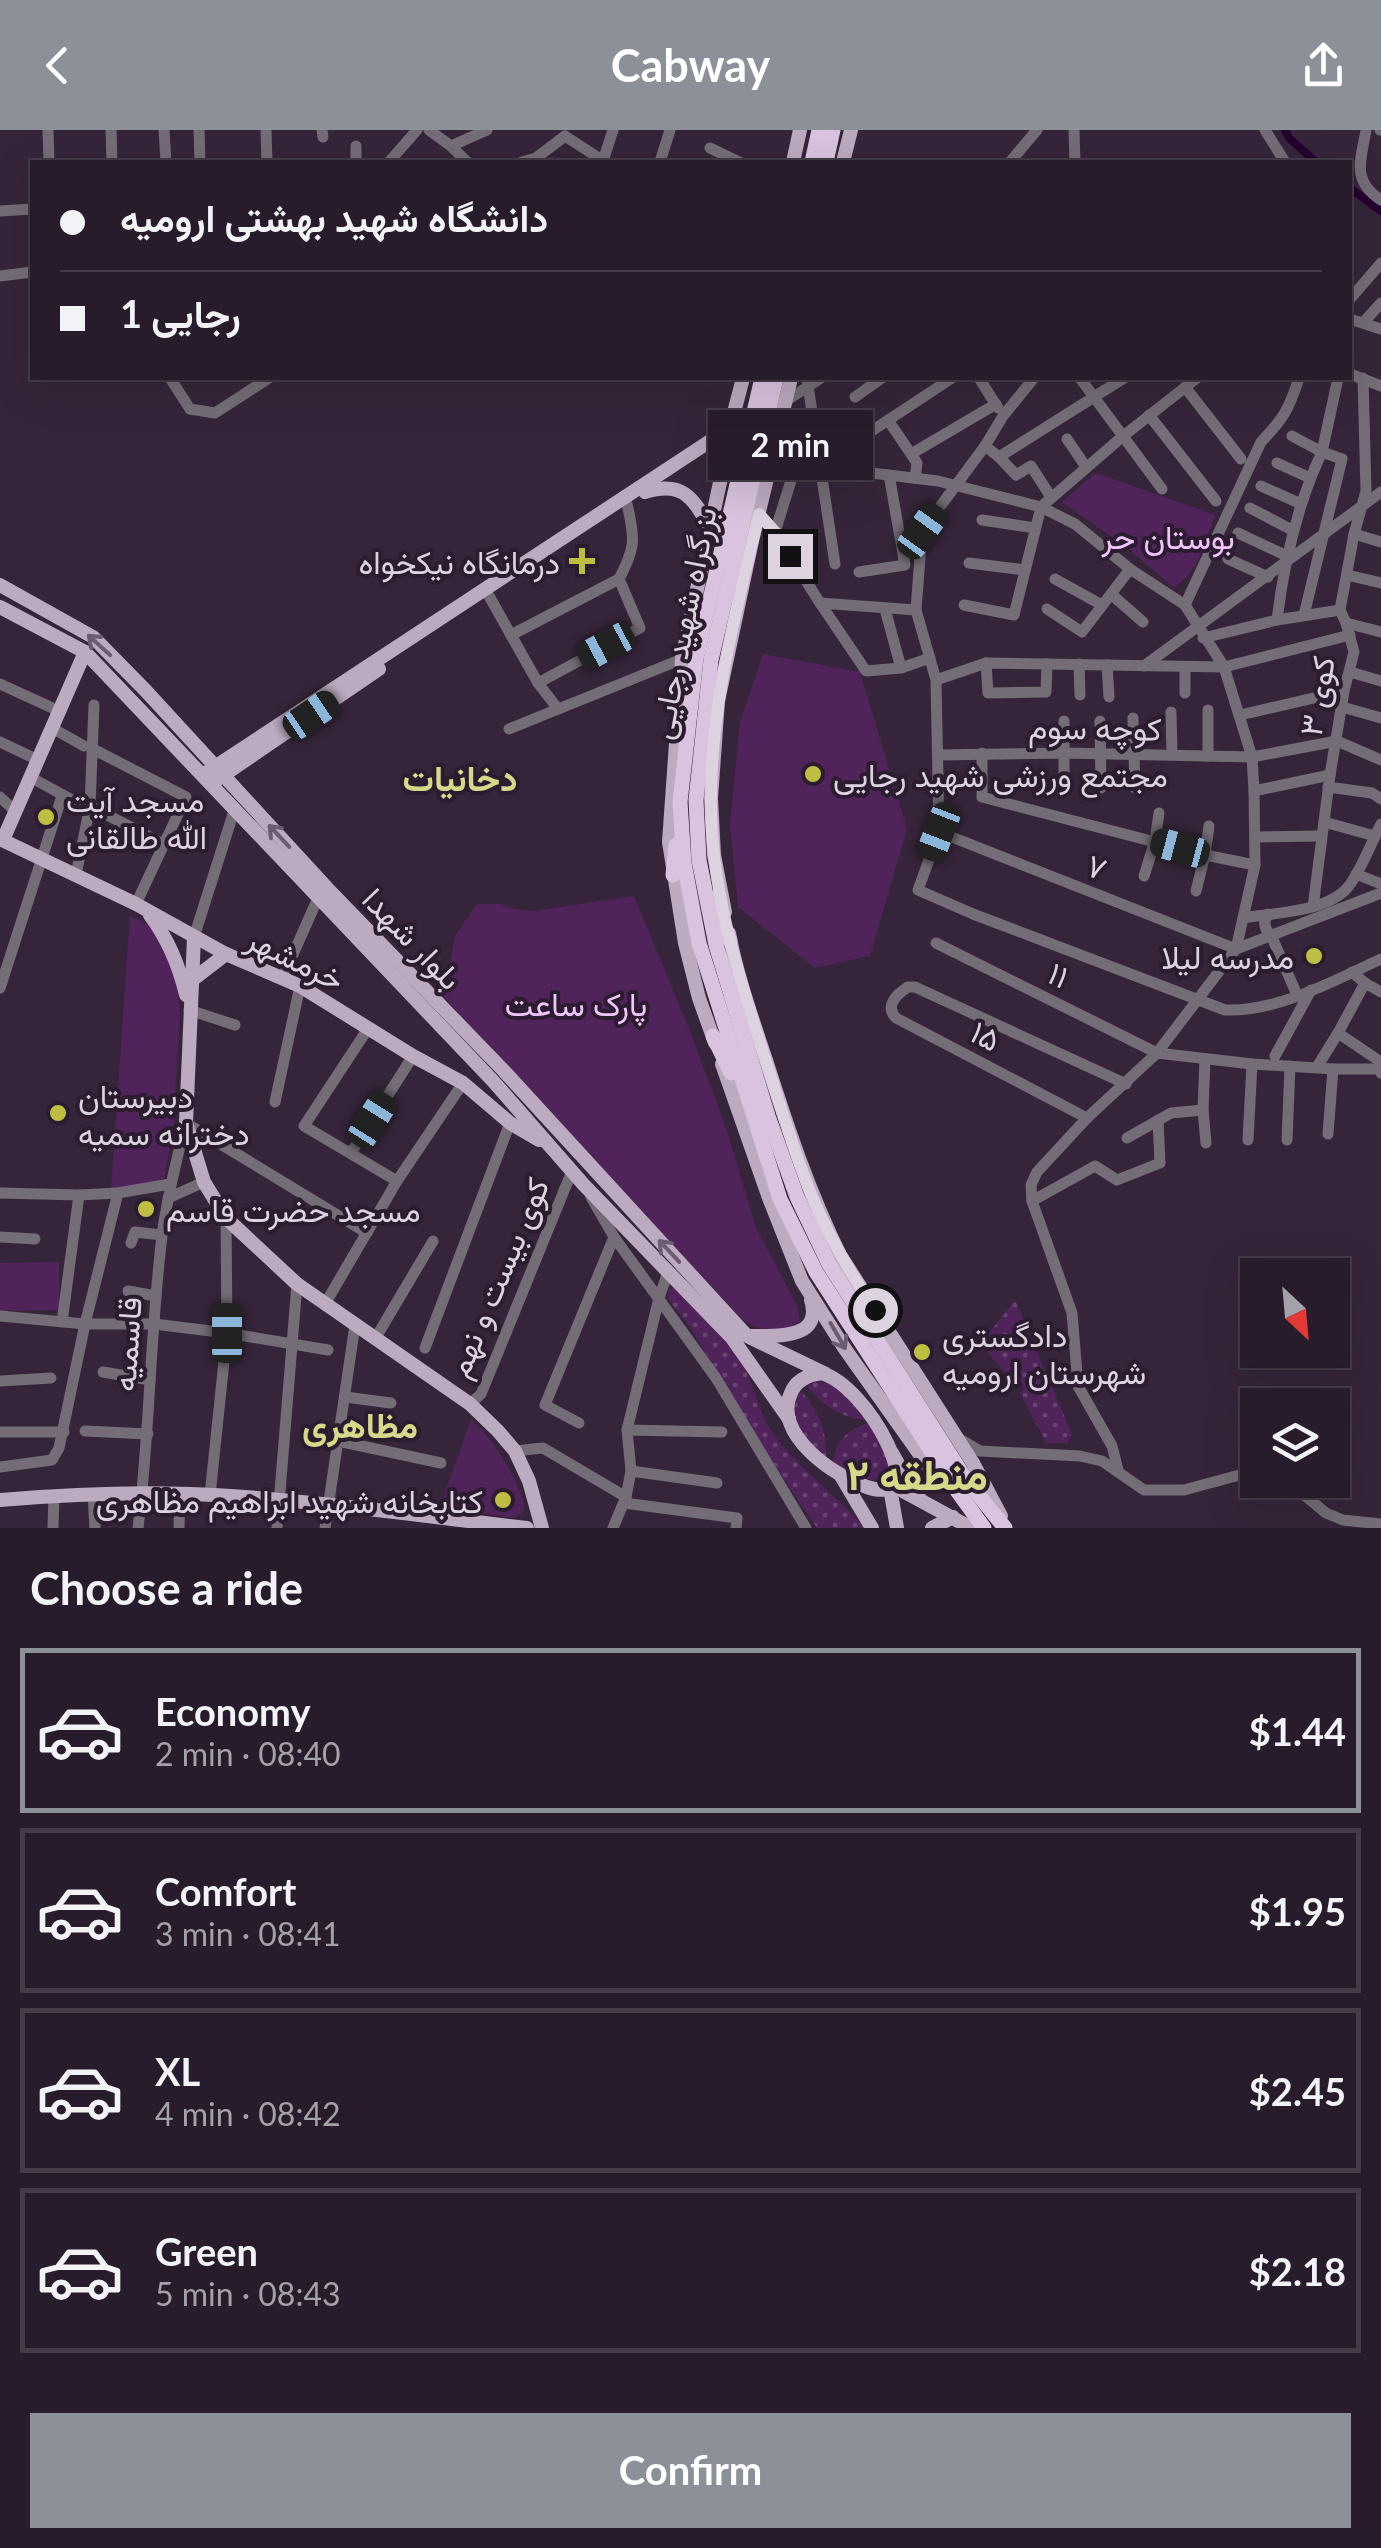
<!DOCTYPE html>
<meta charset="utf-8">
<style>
:root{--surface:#281c2c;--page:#302534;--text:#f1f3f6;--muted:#a5a1a9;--line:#443a48;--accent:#8c9099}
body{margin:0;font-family:Lato,Vazirmatn,sans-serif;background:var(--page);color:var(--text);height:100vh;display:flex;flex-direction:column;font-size:38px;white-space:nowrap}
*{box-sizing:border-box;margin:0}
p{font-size:32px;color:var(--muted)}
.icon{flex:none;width:55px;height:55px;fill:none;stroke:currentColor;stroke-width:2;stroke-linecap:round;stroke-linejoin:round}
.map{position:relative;height:1398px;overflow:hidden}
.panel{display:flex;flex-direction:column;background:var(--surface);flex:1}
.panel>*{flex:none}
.hud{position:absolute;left:30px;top:30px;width:1322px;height:220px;border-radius:0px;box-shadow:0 10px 40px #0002,0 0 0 2px var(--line);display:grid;align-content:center;height:220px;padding:0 30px;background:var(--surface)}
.needle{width:65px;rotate:154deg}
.tools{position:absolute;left:1240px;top:1128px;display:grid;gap:20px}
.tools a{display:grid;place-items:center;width:110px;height:110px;border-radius:0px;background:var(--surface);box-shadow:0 10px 40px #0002,0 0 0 2px var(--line);font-size:50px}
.end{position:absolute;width:45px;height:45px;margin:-22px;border:12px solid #ddd2e0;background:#111;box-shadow:0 0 0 5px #111}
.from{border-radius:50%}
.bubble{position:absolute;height:70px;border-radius:0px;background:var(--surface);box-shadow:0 10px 40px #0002,0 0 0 2px var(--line);font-size:32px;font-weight:700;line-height:70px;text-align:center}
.car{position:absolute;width:30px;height:60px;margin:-30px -15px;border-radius:12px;box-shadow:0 0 8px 2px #0007;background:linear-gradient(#222 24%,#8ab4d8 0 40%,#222 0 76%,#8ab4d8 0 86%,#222 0)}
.hud b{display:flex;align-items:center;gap:35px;height:95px;font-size:38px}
.hud b+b{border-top:2px solid var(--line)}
.hud i{width:25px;height:25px;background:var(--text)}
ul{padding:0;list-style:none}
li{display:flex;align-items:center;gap:30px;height:165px;margin:0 20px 15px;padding:0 10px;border:5px solid var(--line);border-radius:0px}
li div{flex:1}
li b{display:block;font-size:38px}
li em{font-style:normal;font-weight:700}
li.selected{border-color:var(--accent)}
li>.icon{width:90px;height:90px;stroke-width:1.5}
h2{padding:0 30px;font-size:45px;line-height:120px}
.cta{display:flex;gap:20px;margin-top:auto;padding:20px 30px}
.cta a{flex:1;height:115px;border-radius:0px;background:var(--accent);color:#fff;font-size:40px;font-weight:700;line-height:115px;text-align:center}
header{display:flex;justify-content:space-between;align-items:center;height:130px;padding:0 30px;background:var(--accent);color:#fff;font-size:45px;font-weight:700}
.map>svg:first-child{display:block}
.grass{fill:url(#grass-dots)}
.green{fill:#50245b}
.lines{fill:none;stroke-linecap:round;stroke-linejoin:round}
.canal{stroke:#25002e;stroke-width:8}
.minor{stroke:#746c76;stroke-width:11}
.major{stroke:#bcaac0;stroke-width:14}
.highway{stroke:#d9c3de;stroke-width:15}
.oneway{stroke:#6d5c71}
.route{stroke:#ddd2e0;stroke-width:12}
.poi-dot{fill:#bebf42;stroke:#2c1c30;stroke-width:4}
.labels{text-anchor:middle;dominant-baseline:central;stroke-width:8;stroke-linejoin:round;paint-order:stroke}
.park-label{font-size:32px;fill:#f3c5fe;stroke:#2c1c30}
.poi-label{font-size:32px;fill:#ddd2e0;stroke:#2c1c30;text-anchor:start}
.street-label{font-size:32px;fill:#ddd2e0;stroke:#2c1c30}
.neighbourhood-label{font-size:35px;font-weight:bold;fill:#d6d88a;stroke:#2c1c30}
.district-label{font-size:42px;font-weight:bold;fill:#d6d88a;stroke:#2c1c30}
</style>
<header><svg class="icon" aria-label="back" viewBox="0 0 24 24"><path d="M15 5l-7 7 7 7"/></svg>Cabway<svg class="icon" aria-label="share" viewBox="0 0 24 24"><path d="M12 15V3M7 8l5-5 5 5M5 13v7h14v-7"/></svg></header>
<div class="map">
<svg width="1381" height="1398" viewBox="0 0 1381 1398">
<defs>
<pattern id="grass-dots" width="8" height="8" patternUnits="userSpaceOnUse" patternTransform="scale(2.5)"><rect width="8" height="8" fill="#50245b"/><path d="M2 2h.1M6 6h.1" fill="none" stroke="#694372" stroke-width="1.8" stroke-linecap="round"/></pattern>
</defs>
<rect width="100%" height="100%" fill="#36253a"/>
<!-- grass -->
<g class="grass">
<path d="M677 1156C697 1178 722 1201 738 1226 753 1249 758 1284 773 1303 799 1340 836 1364 864 1398H817L771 1330 690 1197 669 1170 668 1160Z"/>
<polygon points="1015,1170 1072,1304 1067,1313 1046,1313 1020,1263 1024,1259 1020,1247 1009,1247 981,1214"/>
<path d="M816 1251 837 1255 866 1290C840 1288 823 1275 807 1256Z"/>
<path d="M801 1261C819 1281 827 1301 826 1328 805 1311 783 1288 801 1261Z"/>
<path d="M869 1293C875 1304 886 1318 889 1330 894 1352 868 1353 854 1346 847 1343 840 1336 833 1332 837 1309 847 1300 869 1293Z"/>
</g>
<!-- green -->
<g class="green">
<path d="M1096 343 1215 385C1206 409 1198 446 1173 457L1129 419 1062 372Z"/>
<polygon points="763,524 860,542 907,699 870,826 815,838 738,777 730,695 740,592"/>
<path d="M634 766 690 901 726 998 756 1098 797 1176 800 1191C779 1206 764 1202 743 1190L504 934 444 867 455 806 477 774H501L513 779 534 781Z"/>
<polygon points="130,786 151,796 165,820 176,848 180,881 173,1000 164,1049 111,1060"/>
<polygon points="59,1132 59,1180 0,1181 0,1133"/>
<path d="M471 1289C500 1319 509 1335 525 1374L522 1383 513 1388 440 1377Z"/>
</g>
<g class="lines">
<!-- canal -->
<g class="canal">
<polyline points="1285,0 1289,8 1316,32"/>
<polyline points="1350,58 1381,81"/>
</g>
<!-- minor -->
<g class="minor">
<polyline points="48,0 49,32"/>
<polyline points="111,0 112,32"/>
<polyline points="164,0 166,32"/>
<polyline points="199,0 200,32"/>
<polyline points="266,0 267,32"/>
<polyline points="322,0 323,7"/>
<polyline points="429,0 451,16 467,32"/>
<polyline points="1074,0 1075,32"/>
<polyline points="1265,0 1285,32"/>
<path d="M1366 0C1361 30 1351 51 1381 70"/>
<polyline points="1380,0 1381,0"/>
<polyline points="565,6 605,32"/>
<polyline points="356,16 356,32"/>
<polyline points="451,16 487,0"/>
<polyline points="710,18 739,32"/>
<polyline points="603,31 613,0"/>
<polyline points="389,32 417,0"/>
<polyline points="522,32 536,28 565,6"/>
<polyline points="660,32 670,0"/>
<polyline points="1010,32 1037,0"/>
<polyline points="0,81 32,79"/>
<polyline points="0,146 32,142"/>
<polyline points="1350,169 1381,133"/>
<polyline points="1350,189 1381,199"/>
<polyline points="1363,193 1381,173"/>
<polyline points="1350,244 1381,256"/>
<polyline points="170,248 190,279 215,283 269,248"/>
<polyline points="979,248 998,278"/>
<path d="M1034 248 1003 286 985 316 922 401 916 480 936 550 939 702 918 760 973 784 1225 880C1278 882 1333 851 1381 829"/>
<polyline points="1080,248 1162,359"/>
<polyline points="807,249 835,434"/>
<polyline points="1185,257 1241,329"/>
<polyline points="855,267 882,248"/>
<polyline points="786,271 821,248"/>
<polyline points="1149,285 1216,371"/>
<polyline points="888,290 911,324"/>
<polyline points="861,308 952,248"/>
<polyline points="1067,309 1086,337"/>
<polyline points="985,316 999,327 1016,345 1031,336 1051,367"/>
<polyline points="999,327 1124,248"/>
<polyline points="1277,333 1310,348"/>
<polyline points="769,339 822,343 855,341 938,351 1041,377 1075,394 1130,439 1185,475 1224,537 1252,627 1254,661 1255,735 1236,819 1157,923 1087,988 1037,1042 1031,1055 1032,1071 1072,1183 1078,1256 1112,1316 1118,1340"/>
<polyline points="915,348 917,333 911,324 996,274"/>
<polyline points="1261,356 1301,374"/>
<polyline points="1250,378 1294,401"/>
<polyline points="759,384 775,402 820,473 916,480"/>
<polyline points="982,390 1035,398"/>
<polyline points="775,402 794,341"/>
<polyline points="1238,403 1287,426"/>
<polyline points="1354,404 1381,412"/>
<polyline points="1228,429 1268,447"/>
<polyline points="969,433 1025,440"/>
<polyline points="859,442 905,435 889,345"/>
<polyline points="1347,445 1381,453"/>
<path d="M619 449C636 417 635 408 627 374"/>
<polyline points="1055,449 1102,475"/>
<polyline points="1111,464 1143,492"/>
<polyline points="489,466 538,553 558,579"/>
<polyline points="820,473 866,541 901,538 930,528"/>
<polyline points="964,475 1014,485 1041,377 1122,307 1197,248"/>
<path d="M1185 475 1261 312C1284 288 1289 279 1299 248"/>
<polyline points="885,479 901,538"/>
<polyline points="1047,479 1082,502 1130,439"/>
<polyline points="1304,485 1342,329 1322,322 1338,248"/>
<path d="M1277 490C1284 432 1297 375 1322 322L1292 306"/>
<polyline points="1346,493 1381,502"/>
<polyline points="511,505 619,449"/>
<polyline points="1203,508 1277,490 1340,480"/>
<polyline points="986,533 988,563 1046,562 1047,534"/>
<polyline points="1079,534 1080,565"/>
<polyline points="1107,535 1109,567"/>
<polyline points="1144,536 1381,362"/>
<polyline points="1350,542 1381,551"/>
<polyline points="936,550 986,533 1224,537 1350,505"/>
<polyline points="538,553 640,498 619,449"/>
<polyline points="0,554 59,581"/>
<polyline points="1185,563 1185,537"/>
<polyline points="1342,577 1381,588"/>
<polyline points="1171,582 1172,625"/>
<polyline points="1240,585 1344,561"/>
<polyline points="1133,588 1135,658"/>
<polyline points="1064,591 1064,660"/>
<polyline points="1100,591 1101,658"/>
<polyline points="52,598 84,616"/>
<polyline points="509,599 682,529"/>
<polyline points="1337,611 1381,630"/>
<polyline points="0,612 38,630"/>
<polyline points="93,619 186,667 136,774"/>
<polyline points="982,623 982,667 1205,725 1255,735"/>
<polyline points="938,625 1064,623 1252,627 1337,611"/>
<polyline points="1208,626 1208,580"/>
<polyline points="30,647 76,672"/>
<polyline points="1328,657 1372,663 1381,669"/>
<polyline points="1254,661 1330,645"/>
<polyline points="0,667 15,681"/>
<polyline points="90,676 163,714"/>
<polyline points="1324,692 1375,706"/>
<polyline points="939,702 1236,819"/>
<polyline points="1255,707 1321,706"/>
<polyline points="1356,744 1381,754"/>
<polyline points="76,745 90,676 94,575"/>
<polyline points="1144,746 1155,711 1159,683"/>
<polyline points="1196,761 1205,725 1209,696"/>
<polyline points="1313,777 1330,645 1344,561 1354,522 1346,493 1340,480 1354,404 1366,361 1363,248"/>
<path d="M1268 784C1263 792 1264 799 1271 805L1297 865"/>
<path d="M1243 788C1273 783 1328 782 1348 757 1362 739 1370 715 1381 694"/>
<polyline points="194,807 234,681"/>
<polyline points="936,813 1157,923 1252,934 1333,939 1381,939"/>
<polyline points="1236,819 1381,763"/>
<polyline points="282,849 318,768"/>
<polyline points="1365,853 1381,862"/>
<polyline points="0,858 62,666"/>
<polyline points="189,880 235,895"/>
<polyline points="369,897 304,996 397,1051"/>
<polyline points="1338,903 1378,930 1381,943"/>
<polyline points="1275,926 1311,860"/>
<polyline points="1205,929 1203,980 1206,1013"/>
<polyline points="1317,937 1338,903 1365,853 1352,842"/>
<polyline points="275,972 300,856"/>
<path d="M1087 988 896 888C884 876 897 864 908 857H915L1126 954"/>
<polyline points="1328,1004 1333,939"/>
<polyline points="1127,1008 1171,983 1203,980"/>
<polyline points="1248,1010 1252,934"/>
<polyline points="1287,1010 1290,936"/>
<polyline points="351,1023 413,926"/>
<polyline points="0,1063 79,1065 118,1063 170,1054"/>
<polyline points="591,1067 614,1107 716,1248 806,1398"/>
<polyline points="168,1068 204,1052"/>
<polyline points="1032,1071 1095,1036 1117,1050 1160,1033 1158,990"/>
<polyline points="0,1107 35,1109"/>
<polyline points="131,1113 135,1102 162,1105"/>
<polyline points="128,1161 156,1166"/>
<polyline points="325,1174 397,1051 463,953"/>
<polyline points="0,1186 85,1194 154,1194 227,1203 328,1220"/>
<polyline points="62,1192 79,1065"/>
<polyline points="375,1209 433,1111"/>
<polyline points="425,1218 510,993"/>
<polyline points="103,1242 150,1250"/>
<polyline points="0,1251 51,1248"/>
<polyline points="345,1267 391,1273"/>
<polyline points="470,1274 481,1264 572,1041"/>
<polyline points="579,1293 545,1275 614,1107"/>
<polyline points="627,1300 722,1302"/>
<polyline points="85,1301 148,1304"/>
<polyline points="0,1302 64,1302"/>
<polyline points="958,1308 980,1321 1080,1326 1102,1331 1144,1360 1184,1360 1258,1340"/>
<polyline points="338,1311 441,1333"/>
<polyline points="515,1321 543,1318 626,1367"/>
<polyline points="0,1337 52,1330 59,1318 85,1194 118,1063"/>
<polyline points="631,1341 717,1353"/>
<polyline points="1286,1350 1326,1383 1343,1390 1381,1394"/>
<polyline points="93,1364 95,1398"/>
<polyline points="210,1365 227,1203 226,1088"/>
<polyline points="624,1373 737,1388 736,1398"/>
<polyline points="53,1398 54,1366"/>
<path d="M138 1398C150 1301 150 1203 162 1106 167 1068 176 1031 186 993L367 1103"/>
<polyline points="179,1398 180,1365"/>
<polyline points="277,1398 297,1154"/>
<polyline points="325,1398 355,1195"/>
<polyline points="613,1398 626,1367 631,1341 627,1300 659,1168 668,1142"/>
</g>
<!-- major -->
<g class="major">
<polyline points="793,32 800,0"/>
<polyline points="843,32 851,0"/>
<path d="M645 362C684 350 693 369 711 399L713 398"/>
<polyline points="0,455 93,507 146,561 327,758 504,941 747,1206 826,1244"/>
<polyline points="0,477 85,522 493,951 584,1055 732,1208 789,1289"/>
<polyline points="207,642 736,294"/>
<polyline points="215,651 379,539"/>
<polyline points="0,709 136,774 226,824 300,856 413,926 463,953 510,993 539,1010"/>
<polyline points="3,710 85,522"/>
<polyline points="725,782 714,725 711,668 718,571 752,411 791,248"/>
<path d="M150 785C168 809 179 835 186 865"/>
<path d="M729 803C737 846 752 888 766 930 787 996 809 1062 840 1125L973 1333 1001 1386"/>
<polyline points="194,807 186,993 204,1052 226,1088 297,1154 470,1274 498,1301 515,1321 529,1351 542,1398"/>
<polyline points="191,851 226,824"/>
<polyline points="715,913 699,868 685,813 669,712 682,529 730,306 730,298 743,248"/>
<polyline points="722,934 769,1068 802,1151 845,1219 928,1336 932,1343 931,1354 921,1359 911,1357 892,1323"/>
<path d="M751 1206C777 1206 823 1209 811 1170"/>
<path d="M821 1243C868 1255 935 1380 867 1357 835 1347 772 1304 791 1263 796 1250 808 1245 821 1243Z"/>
<polyline points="841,1346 872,1398"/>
<polyline points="890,1358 897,1398"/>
<polyline points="903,1361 971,1398"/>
<path d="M0 1370C71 1364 143 1361 214 1365 319 1371 423 1386 527 1398"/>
<polyline points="932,1398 953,1387"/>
</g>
<!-- highway -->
<g class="highway">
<polyline points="812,32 819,0"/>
<polyline points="826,32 833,0"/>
<polyline points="762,248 696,529 680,672 684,733 699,813 780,1069 816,1142 953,1355 984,1398"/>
<polyline points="776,248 711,530 696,670 699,730 716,815 768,986 797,1067 829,1134 965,1348 1005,1398"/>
<polyline points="673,745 676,715"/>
<polyline points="714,768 730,811"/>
<polyline points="713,906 731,943"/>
</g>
</g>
<!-- one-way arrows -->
<defs><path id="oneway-shaft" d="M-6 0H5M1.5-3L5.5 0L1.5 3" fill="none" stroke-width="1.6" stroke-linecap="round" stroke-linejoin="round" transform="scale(2.5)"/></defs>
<g class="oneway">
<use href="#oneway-shaft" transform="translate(99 515) rotate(-138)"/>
<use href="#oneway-shaft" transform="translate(279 706) rotate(-133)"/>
<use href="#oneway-shaft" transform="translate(669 1121) rotate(-133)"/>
<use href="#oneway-shaft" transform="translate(838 1206) rotate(60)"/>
</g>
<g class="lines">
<!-- route -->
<path class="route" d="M790 426 775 402 759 384C737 478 711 572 711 669 710 756 737 841 763 922 779 970 793 1020 812 1067 829 1107 851 1144 875 1180"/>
</g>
<!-- markers -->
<g class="poi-dot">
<path d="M577 416h10v10h10v10h-10v10h-10v-10h-10v-10h10z"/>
<circle cx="813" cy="644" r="10"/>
<circle cx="46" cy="687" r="10"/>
<circle cx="1314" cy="826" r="10"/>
<circle cx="58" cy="983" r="10"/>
<circle cx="146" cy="1079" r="10"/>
<circle cx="922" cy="1222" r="10"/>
<circle cx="503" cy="1370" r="10"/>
</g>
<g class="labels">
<!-- park labels -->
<g class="park-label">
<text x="1168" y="406">بوستان حر</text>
<text x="576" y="873">پارک ساعت</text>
</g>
<!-- poi labels -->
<g class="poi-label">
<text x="560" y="431" text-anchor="end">درمانگاه نیکخواه</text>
<text x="833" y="644">مجتمع ورزشی شهید رجایی</text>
<text x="66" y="669">مسجد آیت<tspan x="66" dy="37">الله طالقانی</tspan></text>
<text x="1294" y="826" text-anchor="end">مدرسه لیلا</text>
<text x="78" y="965">دبیرستان<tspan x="78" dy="37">دخترانه سمیه</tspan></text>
<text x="166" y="1079">مسجد حضرت قاسم</text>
<text x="942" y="1204">دادگستری<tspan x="942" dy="37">شهرستان ارومیه</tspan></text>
<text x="483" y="1370" text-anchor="end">کتابخانه شهید ابراهیم مظاهری</text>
</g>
<!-- street labels -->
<g class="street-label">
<text transform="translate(682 493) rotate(-79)">بزرگراه شهید رجایی</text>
<text transform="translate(1316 566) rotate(-80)">کوی ۳</text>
<text transform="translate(1095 597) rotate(1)">کوچه سوم</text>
<text transform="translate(1097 736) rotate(21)">۷</text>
<text transform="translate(413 808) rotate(46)">بلوار شهدا</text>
<text transform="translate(296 828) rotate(26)">خرمشهر</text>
<text transform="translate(1059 844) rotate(26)">۱۱</text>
<text transform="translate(986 905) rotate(28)">۱۵</text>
<text transform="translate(497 1147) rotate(-67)">کوی بیست و نهم</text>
<text transform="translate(126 1214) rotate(-86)">قاسمیه</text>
</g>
<!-- neighbourhood labels -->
<g class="neighbourhood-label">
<text x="460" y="647">دخانیات</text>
<text x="360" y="1294">مظاهری</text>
</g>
<!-- district labels -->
<g class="district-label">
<text x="917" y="1344">منطقه ۲</text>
</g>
</g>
</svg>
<div class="tools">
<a><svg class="needle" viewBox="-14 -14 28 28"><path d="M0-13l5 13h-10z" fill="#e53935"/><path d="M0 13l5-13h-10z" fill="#a5a1a9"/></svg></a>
<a><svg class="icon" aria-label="layers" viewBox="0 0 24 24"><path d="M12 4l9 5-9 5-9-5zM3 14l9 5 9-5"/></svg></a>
</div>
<i class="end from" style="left:875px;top:1180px"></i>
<i class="end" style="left:790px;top:426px"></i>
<div class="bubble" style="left:708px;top:280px;width:165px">2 min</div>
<i class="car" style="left:922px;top:401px;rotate:36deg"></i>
<i class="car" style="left:606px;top:516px;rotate:242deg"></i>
<i class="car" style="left:311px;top:585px;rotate:56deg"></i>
<i class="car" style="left:939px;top:702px;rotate:201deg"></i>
<i class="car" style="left:1180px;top:718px;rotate:285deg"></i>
<i class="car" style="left:372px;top:990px;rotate:32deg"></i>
<i class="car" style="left:227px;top:1203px;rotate:0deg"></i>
<div class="hud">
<b><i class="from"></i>دانشگاه شهید بهشتی ارومیه</b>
<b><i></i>رجایی 1</b>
</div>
</div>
<section class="panel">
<h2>Choose a ride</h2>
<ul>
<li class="selected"><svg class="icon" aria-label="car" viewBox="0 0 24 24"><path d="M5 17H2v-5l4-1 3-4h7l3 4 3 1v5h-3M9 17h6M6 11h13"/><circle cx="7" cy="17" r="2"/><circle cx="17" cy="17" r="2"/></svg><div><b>Economy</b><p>2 min · 08:40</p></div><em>$1.44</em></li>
<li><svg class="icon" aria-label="car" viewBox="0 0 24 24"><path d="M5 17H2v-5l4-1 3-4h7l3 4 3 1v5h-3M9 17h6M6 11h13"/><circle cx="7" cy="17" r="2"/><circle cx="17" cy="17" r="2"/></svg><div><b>Comfort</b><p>3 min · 08:41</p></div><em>$1.95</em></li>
<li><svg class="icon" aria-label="car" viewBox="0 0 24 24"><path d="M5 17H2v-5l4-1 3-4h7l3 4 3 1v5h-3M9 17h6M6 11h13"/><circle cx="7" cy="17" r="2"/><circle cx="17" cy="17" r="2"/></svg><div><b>XL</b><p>4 min · 08:42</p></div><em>$2.45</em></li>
<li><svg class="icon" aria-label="car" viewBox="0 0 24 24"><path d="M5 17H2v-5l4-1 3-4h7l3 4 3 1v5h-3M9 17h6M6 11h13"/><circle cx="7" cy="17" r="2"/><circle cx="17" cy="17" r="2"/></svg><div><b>Green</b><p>5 min · 08:43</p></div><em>$2.18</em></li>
</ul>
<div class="cta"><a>Confirm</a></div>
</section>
